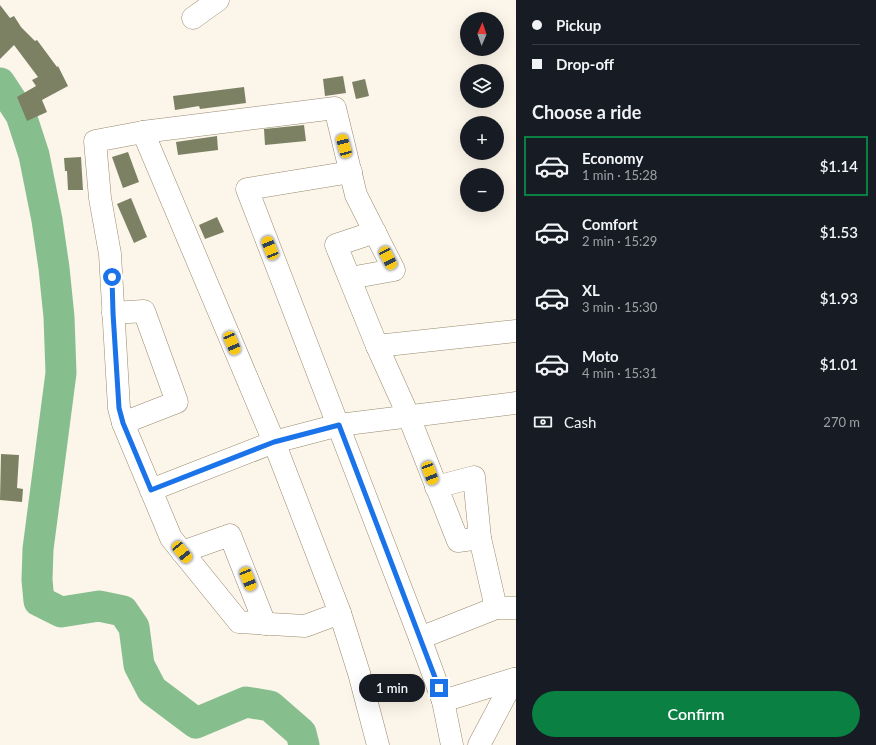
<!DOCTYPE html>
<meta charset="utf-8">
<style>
:root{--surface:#171b24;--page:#242831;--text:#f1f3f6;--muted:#9ea1a6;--line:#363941;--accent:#0b8043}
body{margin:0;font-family:Lato,sans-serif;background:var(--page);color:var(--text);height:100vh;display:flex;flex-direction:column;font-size:15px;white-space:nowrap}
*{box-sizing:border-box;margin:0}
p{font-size:13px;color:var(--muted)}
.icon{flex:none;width:22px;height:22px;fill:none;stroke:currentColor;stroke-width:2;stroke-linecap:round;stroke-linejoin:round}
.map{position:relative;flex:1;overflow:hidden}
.panel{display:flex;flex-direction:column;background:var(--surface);width:360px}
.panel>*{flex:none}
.guide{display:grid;align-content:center;height:88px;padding:0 16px;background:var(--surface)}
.needle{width:26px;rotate:2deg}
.fabs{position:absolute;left:460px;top:12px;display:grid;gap:8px}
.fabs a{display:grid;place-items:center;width:44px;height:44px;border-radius:50%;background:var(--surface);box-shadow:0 4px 16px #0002;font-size:20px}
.end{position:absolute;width:18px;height:18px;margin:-9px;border:5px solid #1a73e8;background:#fff;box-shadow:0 0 0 2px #fff}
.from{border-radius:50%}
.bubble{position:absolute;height:28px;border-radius:14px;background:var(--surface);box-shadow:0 4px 16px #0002;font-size:13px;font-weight:600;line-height:28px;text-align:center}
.car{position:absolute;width:12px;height:24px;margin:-12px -6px;border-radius:5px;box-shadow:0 0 3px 1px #0007;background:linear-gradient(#f5c518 24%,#345 0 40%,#f5c518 0 76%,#345 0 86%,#f5c518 0)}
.guide b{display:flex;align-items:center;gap:14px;height:38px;font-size:15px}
.guide b+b{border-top:1px solid var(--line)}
.guide i{width:10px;height:10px;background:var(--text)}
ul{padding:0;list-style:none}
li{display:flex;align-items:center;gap:12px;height:60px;margin:0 8px 6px;padding:0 8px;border:2px solid transparent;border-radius:0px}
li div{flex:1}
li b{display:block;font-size:15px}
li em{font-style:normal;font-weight:600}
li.selected{border-color:var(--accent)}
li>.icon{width:36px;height:36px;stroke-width:1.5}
h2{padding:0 16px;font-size:18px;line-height:48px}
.pay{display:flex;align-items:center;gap:10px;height:44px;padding:0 16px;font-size:15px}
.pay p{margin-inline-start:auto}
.action{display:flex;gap:8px;margin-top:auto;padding:8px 16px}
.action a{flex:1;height:46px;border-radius:24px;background:var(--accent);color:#fff;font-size:16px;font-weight:600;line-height:46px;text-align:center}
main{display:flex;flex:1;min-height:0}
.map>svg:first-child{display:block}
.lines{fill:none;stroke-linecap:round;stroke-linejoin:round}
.river{stroke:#87be8e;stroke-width:31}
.building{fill:#7c8163}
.minor-casing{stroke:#98896d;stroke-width:23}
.minor{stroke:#fff;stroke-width:22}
.route{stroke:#1a73e8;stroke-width:5}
</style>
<main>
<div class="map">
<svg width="516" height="745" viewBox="0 0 516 745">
<rect width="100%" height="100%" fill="#fcf6ea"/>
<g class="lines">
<!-- river -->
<polyline class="river" points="0,83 21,115 34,155 47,220 54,268 59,317 61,373 38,549 37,580 39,601 61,612 99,606 123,611 134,627 139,665 152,690 196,723 246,702 270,706 301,733 304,745"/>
</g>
<!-- building -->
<g class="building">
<polygon points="0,5 10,18 14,16 21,27 35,41 37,40 57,67 58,66 68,86 42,100 47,112 27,121 17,97 36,86 32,80 38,77 14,45 0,59"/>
<polygon points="343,76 346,93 325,96 323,79"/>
<polygon points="365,79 369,96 356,99 352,82"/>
<polygon points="244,87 246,103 200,109 199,106 175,110 173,96"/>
<polygon points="304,125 306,141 265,145 264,129"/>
<polygon points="217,136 218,150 178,155 176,142"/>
<polygon points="128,152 139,182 123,188 112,157"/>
<polygon points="81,157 83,190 68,190 67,171 65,171 64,158"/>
<polygon points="131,198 147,237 134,243 117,204"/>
<polygon points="217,217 224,232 205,239 199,225"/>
<polygon points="1,454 19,455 17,488 23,489 22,502 0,500"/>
</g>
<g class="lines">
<!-- minor casing -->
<g class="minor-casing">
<g id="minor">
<polyline points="193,18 218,0"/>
<polyline points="143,132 274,442 340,613 359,673 378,745"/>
<polyline points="351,172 247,189 420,638 443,701 452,745"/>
<polyline points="375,232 336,245 377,346 409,417 458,541 480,538"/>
<polyline points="113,313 144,311 177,402 123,423"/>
<polyline points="377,346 516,331"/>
<polyline points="436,487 474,477 480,538 496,608"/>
<polyline points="151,490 274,442 339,425 516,403"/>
<polyline points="182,552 230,535 265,624"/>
<polyline points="340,613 305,626 239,622 171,538 123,423 119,408 110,254 100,198 95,141 143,132 335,108 356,195 394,270 350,278"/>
<polyline points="420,638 496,608 516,608"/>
<polyline points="443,701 514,679"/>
<polyline points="479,745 514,679"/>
</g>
</g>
<!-- minor -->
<use href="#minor" class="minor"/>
</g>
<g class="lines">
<!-- route -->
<polyline class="route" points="112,277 113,313 119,408 123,423 151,490 274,442 339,425 439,688"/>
</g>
</svg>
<div class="fabs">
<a><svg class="needle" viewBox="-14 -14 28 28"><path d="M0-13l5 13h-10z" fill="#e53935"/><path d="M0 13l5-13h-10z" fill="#9ea1a6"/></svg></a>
<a><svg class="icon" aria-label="layers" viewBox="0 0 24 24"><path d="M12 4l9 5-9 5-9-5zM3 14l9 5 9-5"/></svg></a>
<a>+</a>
<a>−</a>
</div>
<i class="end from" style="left:112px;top:277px"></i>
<i class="end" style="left:439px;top:688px"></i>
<div class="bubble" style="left:359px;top:674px;width:66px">1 min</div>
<i class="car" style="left:344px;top:146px;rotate:345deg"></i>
<i class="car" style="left:270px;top:248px;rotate:338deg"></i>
<i class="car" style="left:388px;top:258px;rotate:153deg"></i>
<i class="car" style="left:232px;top:343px;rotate:157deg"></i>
<i class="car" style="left:430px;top:473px;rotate:159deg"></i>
<i class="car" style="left:182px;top:552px;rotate:141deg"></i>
<i class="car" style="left:248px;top:579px;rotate:158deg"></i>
</div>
<section class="panel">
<div class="guide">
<b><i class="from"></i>Pickup</b>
<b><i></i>Drop-off</b>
</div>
<h2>Choose a ride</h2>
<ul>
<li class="selected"><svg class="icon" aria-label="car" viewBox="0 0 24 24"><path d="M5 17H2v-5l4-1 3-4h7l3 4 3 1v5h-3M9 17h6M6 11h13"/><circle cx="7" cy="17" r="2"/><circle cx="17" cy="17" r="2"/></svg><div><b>Economy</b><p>1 min · 15:28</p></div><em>$1.14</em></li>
<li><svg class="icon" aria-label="car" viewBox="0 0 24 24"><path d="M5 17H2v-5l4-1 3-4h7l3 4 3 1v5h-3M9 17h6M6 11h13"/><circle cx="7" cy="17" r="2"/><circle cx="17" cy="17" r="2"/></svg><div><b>Comfort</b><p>2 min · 15:29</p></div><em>$1.53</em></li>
<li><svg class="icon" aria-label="car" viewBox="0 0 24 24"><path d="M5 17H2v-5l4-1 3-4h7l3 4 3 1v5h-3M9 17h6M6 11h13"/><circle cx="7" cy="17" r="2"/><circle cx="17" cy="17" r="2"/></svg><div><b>XL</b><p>3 min · 15:30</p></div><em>$1.93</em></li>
<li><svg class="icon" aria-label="car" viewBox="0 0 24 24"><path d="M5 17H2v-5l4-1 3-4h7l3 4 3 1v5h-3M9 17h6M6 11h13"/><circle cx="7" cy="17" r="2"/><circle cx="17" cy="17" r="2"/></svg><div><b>Moto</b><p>4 min · 15:31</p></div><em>$1.01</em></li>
</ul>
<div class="pay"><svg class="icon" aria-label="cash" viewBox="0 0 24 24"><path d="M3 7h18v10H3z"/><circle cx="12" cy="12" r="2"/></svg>Cash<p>270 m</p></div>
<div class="action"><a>Confirm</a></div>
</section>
</main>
